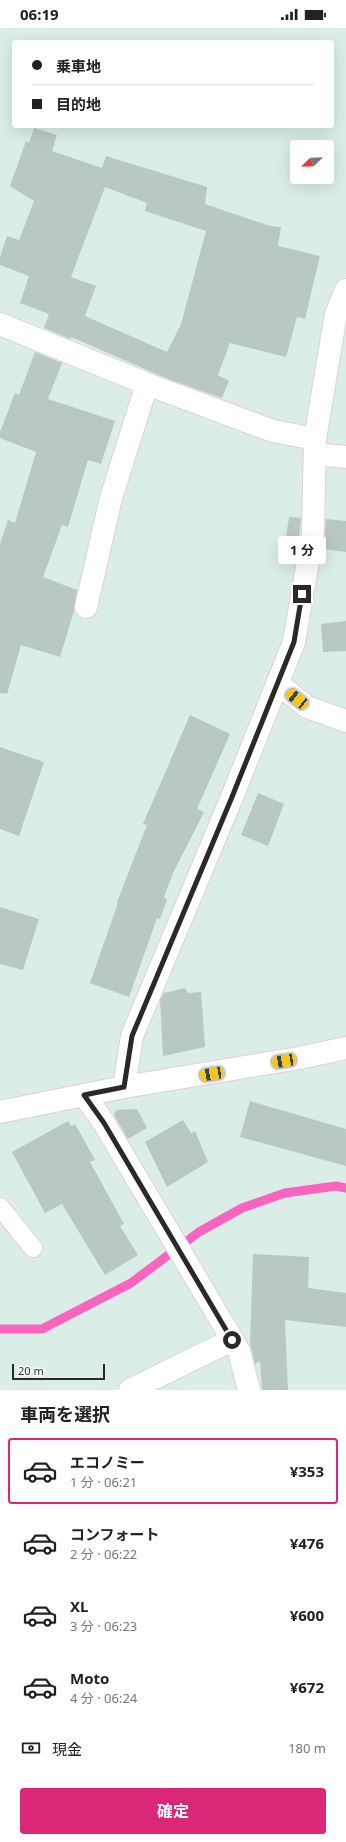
<!DOCTYPE html>
<html lang="ja">
<meta charset="utf-8">
<style>
:root{--surface:#fff;--page:#f2f2f2;--text:#222;--muted:#767676;--line:#e0e0e0;--accent:#db2777}
body{margin:0;font-family:"Noto Sans","Noto Sans JP",sans-serif;background:var(--page);color:var(--text);height:100vh;display:flex;flex-direction:column;font-size:15px;white-space:nowrap}
*{box-sizing:border-box;margin:0}
p{font-size:13px;color:var(--muted)}
.icon{flex:none;width:22px;height:22px;fill:none;stroke:currentColor;stroke-width:2;stroke-linecap:round;stroke-linejoin:round}
.map{position:relative;height:1362px;overflow:hidden}
.drawer{display:flex;flex-direction:column;background:var(--surface);flex:1}
.drawer>*{flex:none}
.hud{position:absolute;left:12px;top:12px;width:322px;height:88px;border-radius:4px;box-shadow:0 4px 16px #0002;display:grid;align-content:center;height:88px;padding:0 20px;background:var(--surface)}
.needle{width:26px;rotate:247deg}
.tools{position:absolute;left:290px;top:112px;display:grid;gap:8px}
.tools a{display:grid;place-items:center;width:44px;height:44px;border-radius:4px;background:var(--surface);box-shadow:0 4px 16px #0002;font-size:20px}
.scale{position:absolute;left:12px;bottom:10px;width:93px;box-sizing:border-box;padding-left:4px;border:2px solid #292929;border-top:0;font-size:11px;line-height:14px;white-space:nowrap;color:#292929;-webkit-text-stroke:3px #fff;paint-order:stroke}
.end{position:absolute;width:18px;height:18px;margin:-9px;border:5px solid #292929;background:#fff;box-shadow:0 0 0 2px #fff}
.from{border-radius:50%}
.bubble{position:absolute;height:28px;border-radius:4px;background:var(--surface);box-shadow:0 4px 16px #0002;font-size:13px;font-weight:700;line-height:28px;text-align:center}
.car{position:absolute;width:12px;height:24px;margin:-12px -6px;border-radius:5px;box-shadow:0 0 3px 1px #0007;background:linear-gradient(#f5c518 24%,#345 0 40%,#f5c518 0 76%,#345 0 86%,#f5c518 0)}
.hud b{display:flex;align-items:center;gap:14px;height:38px;font-size:15px}
.hud b+b{border-top:1px solid var(--line)}
.hud i{width:10px;height:10px;background:var(--text)}
ul{padding:0;list-style:none}
li{display:flex;align-items:center;gap:12px;height:66px;margin:0 8px 6px;padding:0 12px;border:2px solid transparent;border-radius:4px}
li div{flex:1}
li b{display:block;font-size:15px}
li em{font-style:normal;font-weight:700}
li.on{border-color:var(--accent)}
li>.icon{width:36px;height:36px;stroke-width:1.5}
h2{padding:0 20px;font-size:18px;line-height:48px}
.pay{display:flex;align-items:center;gap:10px;height:44px;padding:0 20px;font-size:15px}
.pay p{margin-inline-start:auto}
.primary-button{display:flex;gap:8px;margin-top:auto;padding:8px 20px}
.primary-button a{flex:1;height:46px;border-radius:4px;background:var(--accent);color:#fff;font-size:16px;font-weight:700;line-height:46px;text-align:center}
.status{display:flex;justify-content:space-between;align-items:center;height:28px;padding:0 20px;background:var(--surface);direction:ltr}
.status svg{height:11px;fill:currentColor}
.map>svg:first-child{display:block}
.lines{fill:none;stroke-linecap:round;stroke-linejoin:round}
.stream{stroke:#f864be;stroke-width:9}
.building{fill:#bac8c4;fill-rule:evenodd}
.service-casing{stroke:#e4cfd0;stroke-width:20}
.minor-casing{stroke:#e4cfd0;stroke-width:24}
.tertiary-casing{stroke:#e4cfd0;stroke-width:24}
.service{stroke:#fff;stroke-width:18}
.minor{stroke:#fff;stroke-width:22}
.tertiary{stroke:#fff;stroke-width:22}
.route{stroke:#292929;stroke-width:5}
</style>
<div class="status"><b>06:19</b><svg viewBox="0 0 49 12"><path d="M0 12V9h3v3zM5 12V6h3v6zM10 12V3h3v9zM15 12V0h3v12zM26 1h20v11H26zM47 4h2v5h-2z"/></svg></div>
<div class="map">
<svg width="346" height="1362" viewBox="0 0 346 1362">
<rect width="100%" height="100%" fill="#daede7"/>
<g class="lines">
<!-- stream -->
<polyline class="stream" points="0,1301 42,1301 131,1255 199,1204 242,1180 285,1165 336,1158 346,1160"/>
</g>
<!-- building -->
<g class="building">
<path d="M34 100 57 107 52 123 102 140 106 128 207 159 205 176 270 198 281 199 278 218 320 228 305 291 297 289 286 329 230 315 218 347 229 353 222 370 168 351 71 309 70 311 44 300 49 286 20 275 29 248 0 237V229L7 208 19 212 34 173 10 158 26 113 29 115ZM105 159 147 175 145 183 206 203 181 296 167 324 85 288 96 258 71 249Z"/>
<polygon points="35,324 62,335 48,371 115,393 101,436 88,432 68,499 62,497 43,549 77,562 74,583 60,629 21,617 7,666 0,665 0,516 8,492 15,495 36,424 0,410 0,404 15,365 19,367"/>
<polygon points="289,489 301,490 298,518 285,516"/>
<polygon points="326,491 346,493 346,524 323,521"/>
<polygon points="346,593 346,623 323,624 321,596"/>
<polygon points="190,687 230,706 197,781 204,784 173,845 164,869 167,872 160,891 157,890 129,969 90,955 118,875 117,874 147,797 143,796"/>
<polygon points="0,719 44,734 19,808 0,801"/>
<polygon points="258,765 284,776 268,818 241,807"/>
<polygon points="0,879 39,891 23,942 0,936"/>
<polygon points="185,960 188,965 201,964 205,1019 163,1028 160,972 164,965"/>
<polygon points="250,1073 346,1101 346,1138 240,1109"/>
<polygon points="137,1081 147,1100 128,1111 114,1087 116,1082"/>
<polygon points="183,1092 191,1105 195,1103 208,1134 167,1159 145,1114"/>
<polygon points="68,1093 71,1098 75,1096 95,1132 90,1134 124,1196 120,1198 138,1227 105,1247 62,1176 45,1185 12,1124"/>
<polygon points="253,1226 309,1229 308,1260 346,1265 346,1299 285,1292 288,1362 262,1362 260,1333 255,1336 250,1316"/>
</g>
<g class="lines">
<!-- service casing -->
<g class="service-casing">
<polyline id="service" points="0,1179 33,1220"/>
</g>
<!-- minor casing -->
<g class="minor-casing">
<g id="minor">
<polyline points="0,296 147,356 273,403 315,411"/>
<polyline points="315,426 346,429"/>
<polyline points="86,579 111,470 147,356"/>
<polyline points="277,655 307,679 346,693"/>
<polyline points="124,1059 132,1008 232,769 294,614 313,504 315,411 336,286 346,262"/>
<polyline points="84,1067 104,1095 239,1323 249,1362"/>
<polyline points="130,1362 232,1312"/>
</g>
</g>
<!-- tertiary casing -->
<g class="tertiary-casing">
<polyline id="tertiary" points="0,1084 124,1059 299,1030 346,1020"/>
</g>
<!-- service -->
<use href="#service" class="service"/>
<!-- minor -->
<use href="#minor" class="minor"/>
<!-- tertiary -->
<use href="#tertiary" class="tertiary"/>
</g>
<g class="lines">
<!-- route -->
<polyline class="route" points="232,1312 104,1095 84,1067 124,1059 132,1008 232,769 294,614 302,566"/>
</g>
</svg>
<div class="tools">
<a><svg class="needle" viewBox="-14 -14 28 28"><path d="M0-13l5 13h-10z" fill="#e53935"/><path d="M0 13l5-13h-10z" fill="#767676"/></svg></a>
</div>
<div class="scale">20 m</div>
<i class="end from" style="left:232px;top:1312px"></i>
<i class="end" style="left:302px;top:566px"></i>
<div class="bubble" style="left:278px;top:508px;width:48px">1 分</div>
<i class="car" style="left:297px;top:671px;rotate:308deg"></i>
<i class="car" style="left:284px;top:1033px;rotate:260deg"></i>
<i class="car" style="left:212px;top:1046px;rotate:260deg"></i>
<div class="hud">
<b><i class="from"></i>乗車地</b>
<b><i></i>目的地</b>
</div>
</div>
<section class="drawer">
<h2>車両を選択</h2>
<ul>
<li class="on"><svg class="icon" aria-label="car" viewBox="0 0 24 24"><path d="M5 17H2v-5l4-1 3-4h7l3 4 3 1v5h-3M9 17h6M6 11h13"/><circle cx="7" cy="17" r="2"/><circle cx="17" cy="17" r="2"/></svg><div><b>エコノミー</b><p>1 分 · 06:21</p></div><em>¥353</em></li>
<li><svg class="icon" aria-label="car" viewBox="0 0 24 24"><path d="M5 17H2v-5l4-1 3-4h7l3 4 3 1v5h-3M9 17h6M6 11h13"/><circle cx="7" cy="17" r="2"/><circle cx="17" cy="17" r="2"/></svg><div><b>コンフォート</b><p>2 分 · 06:22</p></div><em>¥476</em></li>
<li><svg class="icon" aria-label="car" viewBox="0 0 24 24"><path d="M5 17H2v-5l4-1 3-4h7l3 4 3 1v5h-3M9 17h6M6 11h13"/><circle cx="7" cy="17" r="2"/><circle cx="17" cy="17" r="2"/></svg><div><b>XL</b><p>3 分 · 06:23</p></div><em>¥600</em></li>
<li><svg class="icon" aria-label="car" viewBox="0 0 24 24"><path d="M5 17H2v-5l4-1 3-4h7l3 4 3 1v5h-3M9 17h6M6 11h13"/><circle cx="7" cy="17" r="2"/><circle cx="17" cy="17" r="2"/></svg><div><b>Moto</b><p>4 分 · 06:24</p></div><em>¥672</em></li>
</ul>
<div class="pay"><svg class="icon" aria-label="cash" viewBox="0 0 24 24"><path d="M3 7h18v10H3z"/><circle cx="12" cy="12" r="2"/></svg>現金<p>180 m</p></div>
<div class="primary-button"><a>確定</a></div>
</section>
